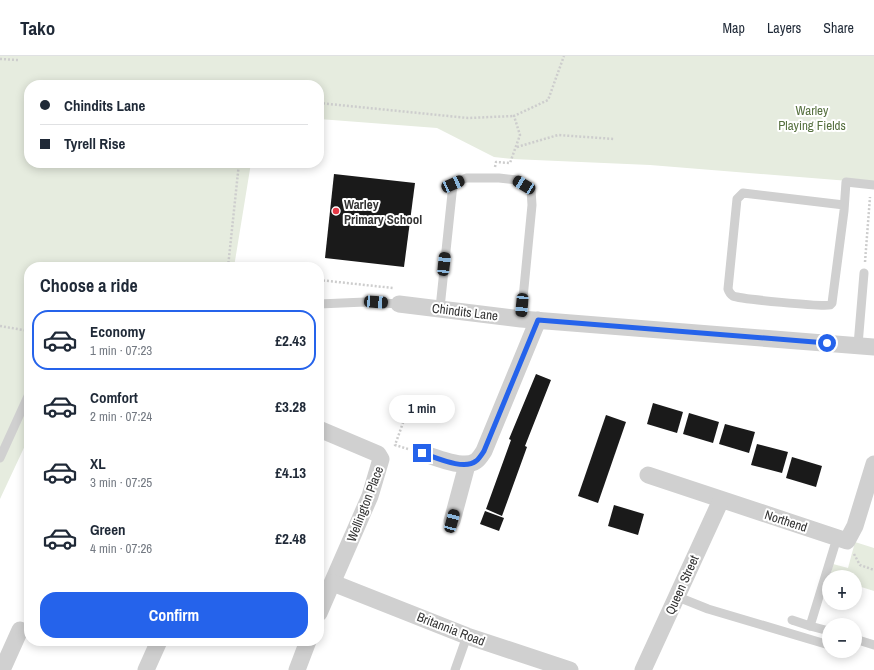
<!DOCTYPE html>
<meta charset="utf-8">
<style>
:root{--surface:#fff;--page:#f2f2f3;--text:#1f2937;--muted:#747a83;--line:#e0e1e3;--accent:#2563eb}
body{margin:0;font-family:"Archivo Narrow",sans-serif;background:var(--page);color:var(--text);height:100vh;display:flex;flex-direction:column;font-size:15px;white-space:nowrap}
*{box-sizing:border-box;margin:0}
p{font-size:13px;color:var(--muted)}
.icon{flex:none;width:22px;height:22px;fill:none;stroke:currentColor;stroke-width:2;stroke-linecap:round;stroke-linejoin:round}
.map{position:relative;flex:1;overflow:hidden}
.sheet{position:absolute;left:24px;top:206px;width:300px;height:384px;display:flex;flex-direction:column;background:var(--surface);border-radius:16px;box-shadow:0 2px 10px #0003}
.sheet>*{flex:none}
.banner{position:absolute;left:24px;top:24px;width:300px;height:88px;border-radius:16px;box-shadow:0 2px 10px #0003;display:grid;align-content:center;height:88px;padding:0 16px;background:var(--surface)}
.buttons{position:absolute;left:822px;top:514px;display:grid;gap:8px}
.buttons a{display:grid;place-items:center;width:40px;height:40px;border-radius:50%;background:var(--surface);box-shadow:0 2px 10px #0003;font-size:20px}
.end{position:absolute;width:18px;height:18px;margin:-9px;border:5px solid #2563eb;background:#fff;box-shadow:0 0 0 2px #fff}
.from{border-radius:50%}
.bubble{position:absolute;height:28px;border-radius:14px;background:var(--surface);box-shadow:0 2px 10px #0003;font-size:13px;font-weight:800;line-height:28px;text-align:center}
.car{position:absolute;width:12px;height:24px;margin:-12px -6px;border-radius:5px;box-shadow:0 0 3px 1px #0007;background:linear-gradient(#222 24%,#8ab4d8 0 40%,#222 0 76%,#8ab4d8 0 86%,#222 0)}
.banner b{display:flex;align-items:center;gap:14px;height:38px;font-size:15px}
.banner b+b{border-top:1px solid var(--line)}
.banner i{width:10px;height:10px;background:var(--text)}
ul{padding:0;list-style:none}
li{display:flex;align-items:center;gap:12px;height:60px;margin:0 8px 6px;padding:0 8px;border:2px solid transparent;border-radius:16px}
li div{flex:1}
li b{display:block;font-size:15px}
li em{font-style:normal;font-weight:800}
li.selected{border-color:var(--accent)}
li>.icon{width:36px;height:36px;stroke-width:1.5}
h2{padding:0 16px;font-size:18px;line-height:48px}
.cta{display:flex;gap:8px;margin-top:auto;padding:8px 16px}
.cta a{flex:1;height:46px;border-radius:16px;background:var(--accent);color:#fff;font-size:16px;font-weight:800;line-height:46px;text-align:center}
header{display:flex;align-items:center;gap:24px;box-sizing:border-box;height:56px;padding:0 20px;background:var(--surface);border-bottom:1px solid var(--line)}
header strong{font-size:19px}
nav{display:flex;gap:22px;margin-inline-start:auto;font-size:14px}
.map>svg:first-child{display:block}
.green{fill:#e6ecdf}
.building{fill:#1a1a1a}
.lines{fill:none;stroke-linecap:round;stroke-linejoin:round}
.path{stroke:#cdcdcd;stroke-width:2.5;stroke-dasharray:2 2;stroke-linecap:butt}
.service{stroke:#d0d0d0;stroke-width:9}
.minor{stroke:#d0d0d0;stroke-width:17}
.route{stroke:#2563eb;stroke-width:5}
.poi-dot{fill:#e63946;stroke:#fff;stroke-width:1.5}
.labels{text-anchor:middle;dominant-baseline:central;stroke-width:4;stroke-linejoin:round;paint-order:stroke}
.park-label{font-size:13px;fill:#56703f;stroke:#fff}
.poi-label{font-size:13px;font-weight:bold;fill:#333;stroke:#fff;text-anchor:start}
.street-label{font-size:13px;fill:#333;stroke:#fff}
</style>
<header>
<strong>Tako</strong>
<nav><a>Map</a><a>Layers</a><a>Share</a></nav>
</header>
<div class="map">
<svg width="874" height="614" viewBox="0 0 874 614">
<rect width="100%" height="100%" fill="#fff"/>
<!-- green -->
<g class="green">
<polygon points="0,0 874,0 874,127 650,109 512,103 494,101 437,72 319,63 319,29 29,29 29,107 251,107 234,211 29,211 29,381 0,443"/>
<polygon points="855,486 874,492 874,535 855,529 855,521 830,521 833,508 848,512"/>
</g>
<!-- building -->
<g class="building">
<polygon points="334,118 415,127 404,211 325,202"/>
<polygon points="536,318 551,324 525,390 527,391 502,460 486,453 511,384 509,383"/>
<polygon points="653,347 683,356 677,377 647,368"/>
<polygon points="689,357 719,366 713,387 683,378"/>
<polygon points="606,359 626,366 598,447 578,440"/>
<polygon points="725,368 755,376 749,397 719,388"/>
<polygon points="757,388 788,396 782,417 751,409"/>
<polygon points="792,401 822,410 816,431 786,422"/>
<polygon points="614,449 644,458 638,479 608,470"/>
<polygon points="485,455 504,462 499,475 480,468"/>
</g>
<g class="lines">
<!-- path -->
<g class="path">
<polyline points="0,3 18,4"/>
<polyline points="319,47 468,62 514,60"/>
<polyline points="517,91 558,79 614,83"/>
<polyline points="495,111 496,106 510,107 520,79 514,60 548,44 564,0"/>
<polyline points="865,206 870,141"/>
<polyline points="228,211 239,107"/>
<polyline points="319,224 393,232"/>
<polyline points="0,270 29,275"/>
<polyline points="408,393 395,389 413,339"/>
<polyline points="854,498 860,509 874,514"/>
<polyline points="135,585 142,587"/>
</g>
<!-- service -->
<g class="service">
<path d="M844 149 743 137 737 143 728 233C729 236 730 238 733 240 740 243 823 251 830 249L832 247 844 155 846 126 874 129"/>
<polyline points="319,248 365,246 399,248"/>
<polyline points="440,252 453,128 466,122 499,122 517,124 531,133 532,149 521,263"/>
<polyline points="858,289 864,217"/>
<polyline points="0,402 29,338"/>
<polyline points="678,541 708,553 829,589"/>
<polyline points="792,564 810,570"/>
<polyline points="829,575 810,570 837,482"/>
<polyline points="855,583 874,589"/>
<polyline points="455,614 467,580"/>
</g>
<!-- minor -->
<g class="minor">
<polyline points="399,248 521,263 874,291"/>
<polyline points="319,373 378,398 381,403 370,440 319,557"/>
<path d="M422 397C435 401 464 414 476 405 479 403 482 398 484 395L538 264"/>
<polyline points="648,419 847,485 855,470 874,408"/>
<polyline points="452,465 467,409"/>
<polyline points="333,527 467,580 570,614"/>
<polyline points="2,614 20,574"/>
<polyline points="146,614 159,585"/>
<polyline points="297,614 308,585"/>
<polyline points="643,614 721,444"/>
</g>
</g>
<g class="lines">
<!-- route -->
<path class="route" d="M422 397C435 401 464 415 476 405 479 403 482 398 484 395L538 264 827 287"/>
</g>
<!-- markers -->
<circle class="poi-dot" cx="336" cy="155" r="4"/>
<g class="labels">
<!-- park labels -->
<g class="park-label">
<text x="812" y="54">Warley<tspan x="812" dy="15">Playing Fields</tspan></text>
</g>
<!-- poi labels -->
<g class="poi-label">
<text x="344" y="148">Warley<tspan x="344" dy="15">Primary School</tspan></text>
</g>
<!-- street labels -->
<g class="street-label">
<text transform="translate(465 256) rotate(7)">Chindits Lane</text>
<text transform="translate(365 448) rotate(-69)">Wellington Place</text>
<text transform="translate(786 465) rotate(18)">Northend</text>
<text transform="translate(682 529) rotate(-66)">Queen Street</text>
<text transform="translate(451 573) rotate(21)">Britannia Road</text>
</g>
</g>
</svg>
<div class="buttons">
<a>+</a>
<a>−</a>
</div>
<i class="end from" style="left:827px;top:287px"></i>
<i class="end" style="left:422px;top:397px"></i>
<div class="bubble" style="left:389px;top:339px;width:66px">1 min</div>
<i class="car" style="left:453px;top:128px;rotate:66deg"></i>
<i class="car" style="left:524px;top:129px;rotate:301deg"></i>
<i class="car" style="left:444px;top:208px;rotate:6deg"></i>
<i class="car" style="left:376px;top:246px;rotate:94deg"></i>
<i class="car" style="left:522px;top:249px;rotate:185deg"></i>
<i class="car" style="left:452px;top:465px;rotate:15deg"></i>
<div class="banner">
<b><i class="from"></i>Chindits Lane</b>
<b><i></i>Tyrell Rise</b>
</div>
<section class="sheet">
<h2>Choose a ride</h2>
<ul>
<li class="selected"><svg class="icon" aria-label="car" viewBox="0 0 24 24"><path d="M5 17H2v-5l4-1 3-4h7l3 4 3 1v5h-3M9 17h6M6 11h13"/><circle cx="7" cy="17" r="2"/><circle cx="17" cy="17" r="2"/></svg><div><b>Economy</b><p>1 min · 07:23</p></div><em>£2.43</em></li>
<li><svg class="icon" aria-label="car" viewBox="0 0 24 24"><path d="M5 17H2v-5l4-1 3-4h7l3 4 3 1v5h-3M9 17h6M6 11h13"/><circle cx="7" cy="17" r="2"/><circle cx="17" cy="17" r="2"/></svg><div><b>Comfort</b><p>2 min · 07:24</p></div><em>£3.28</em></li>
<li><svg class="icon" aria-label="car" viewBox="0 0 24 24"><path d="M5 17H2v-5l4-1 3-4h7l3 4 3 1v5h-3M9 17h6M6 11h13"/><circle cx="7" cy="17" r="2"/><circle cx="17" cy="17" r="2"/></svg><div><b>XL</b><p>3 min · 07:25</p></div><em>£4.13</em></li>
<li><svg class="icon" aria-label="car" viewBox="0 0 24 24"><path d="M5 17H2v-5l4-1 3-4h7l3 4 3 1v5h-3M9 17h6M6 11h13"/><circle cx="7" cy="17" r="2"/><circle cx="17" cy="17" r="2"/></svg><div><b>Green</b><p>4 min · 07:26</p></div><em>£2.48</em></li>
</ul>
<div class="cta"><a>Confirm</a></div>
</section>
</div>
